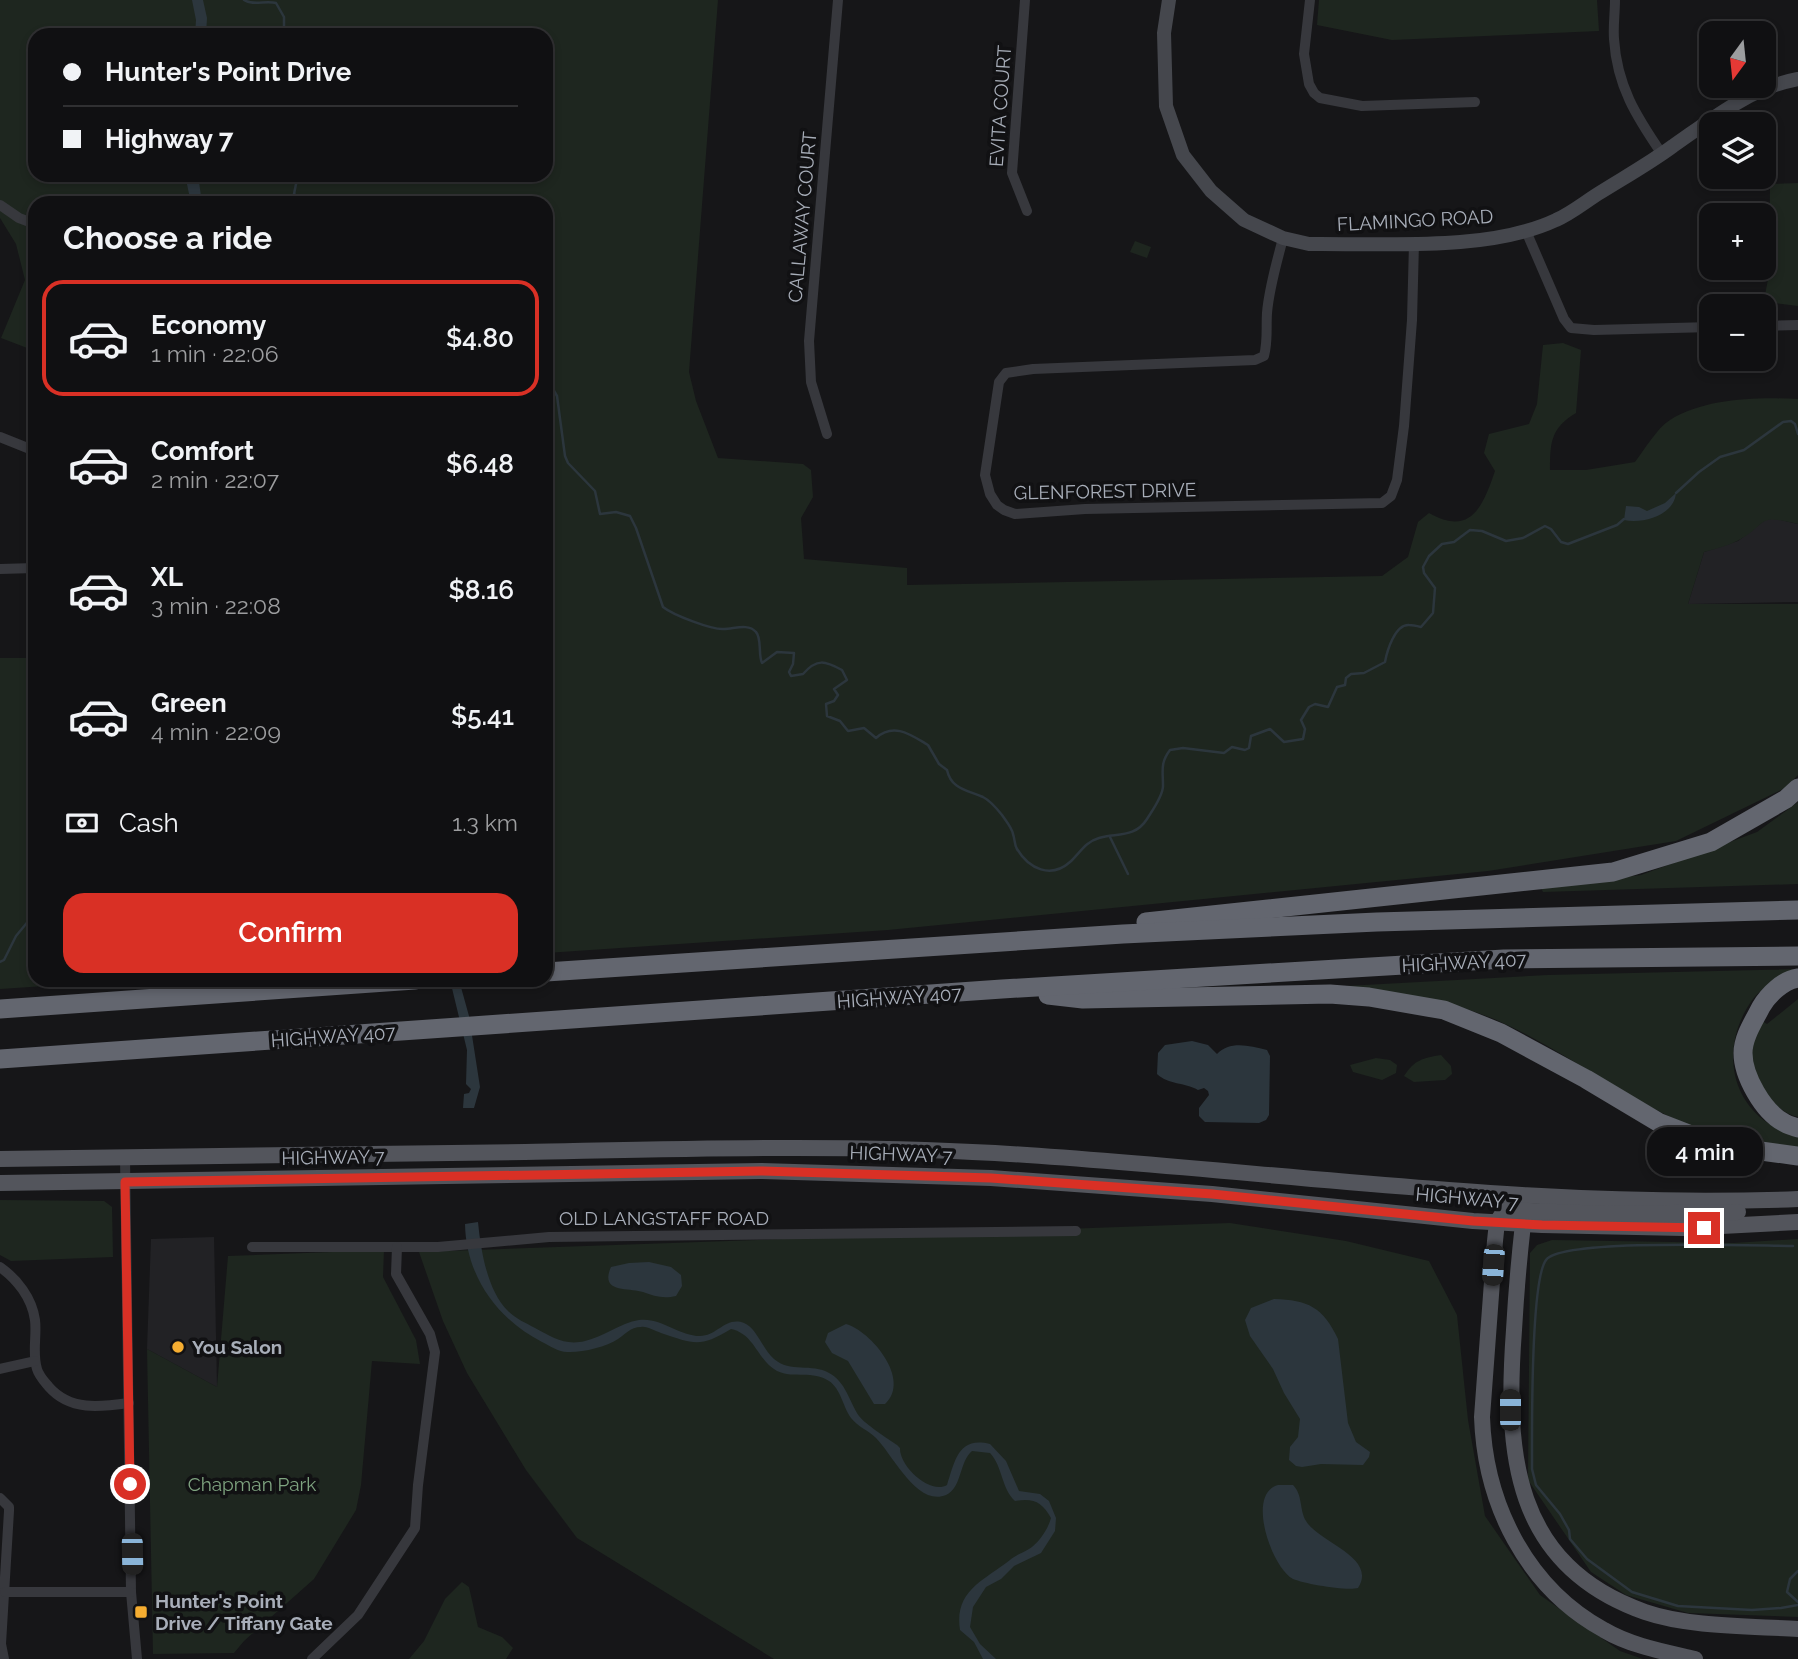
<!DOCTYPE html>
<meta charset="utf-8">
<style>
:root{--surface:#101012;--page:#19191b;--text:#f1f3f6;--muted:#9c9d9f;--line:#303032;--accent:#d93025}
body{margin:0;font-family:Raleway,sans-serif;background:var(--page);color:var(--text);height:100vh;display:flex;flex-direction:column;font-size:26px;white-space:nowrap}
*{box-sizing:border-box;margin:0}
p{font-size:23px;color:var(--muted)}
.icon{flex:none;width:38px;height:38px;fill:none;stroke:currentColor;stroke-width:2;stroke-linecap:round;stroke-linejoin:round}
.map{position:relative;flex:1;overflow:hidden}
.side{position:absolute;left:28px;top:196px;width:525px;height:791px;display:flex;flex-direction:column;background:var(--surface);border-radius:21px;box-shadow:0 4px 10px #0003,0 0 0 2px var(--line)}
.side>*{flex:none}
.top-card{position:absolute;left:28px;top:28px;width:525px;height:154px;border-radius:21px;box-shadow:0 4px 10px #0003,0 0 0 2px var(--line);display:grid;align-content:center;height:154px;padding:0 35px;background:var(--surface)}
.needle{width:46px;rotate:195deg}
.tools{position:absolute;left:1699px;top:21px;display:grid;gap:14px}
.tools a{display:grid;place-items:center;width:77px;height:77px;border-radius:14px;background:var(--surface);box-shadow:0 4px 10px #0003,0 0 0 2px var(--line);font-size:35px}
.end{position:absolute;width:32px;height:32px;margin:-16px;border:9px solid #d93025;background:#fff;box-shadow:0 0 0 4px #fff}
.from{border-radius:50%}
.bubble{position:absolute;height:49px;border-radius:21px;background:var(--surface);box-shadow:0 4px 10px #0003,0 0 0 2px var(--line);font-size:23px;font-weight:600;line-height:49px;text-align:center}
.car{position:absolute;width:21px;height:42px;margin:-21px -10px;border-radius:9px;box-shadow:0 0 5px 2px #0007;background:linear-gradient(#222 24%,#8ab4d8 0 40%,#222 0 76%,#8ab4d8 0 86%,#222 0)}
.top-card b{display:flex;align-items:center;gap:24px;height:66px;font-size:26px}
.top-card b+b{border-top:2px solid var(--line)}
.top-card i{width:18px;height:18px;background:var(--text)}
ul{padding:0;list-style:none}
li{display:flex;align-items:center;gap:21px;height:116px;margin:0 14px 10px;padding:0 21px;border:4px solid transparent;border-radius:21px}
li div{flex:1}
li b{display:block;font-size:26px}
li em{font-style:normal;font-weight:600}
li.current{border-color:var(--accent)}
li>.icon{width:63px;height:63px;stroke-width:1.5}
h2{padding:0 35px;font-size:32px;line-height:84px}
.pay{display:flex;align-items:center;gap:18px;height:77px;padding:0 35px;font-size:26px}
.pay p{margin-inline-start:auto}
.primary-button{display:flex;gap:14px;margin-top:auto;padding:14px 35px}
.primary-button a{flex:1;height:80px;border-radius:21px;background:var(--accent);color:#fff;font-size:28px;font-weight:600;line-height:80px;text-align:center}
.map>svg:first-child{display:block}
.built{fill:#222225}
.green{fill:#1e261f;fill-rule:evenodd}
.water{fill:#2c363d}
.lines{fill:none;stroke-linecap:round;stroke-linejoin:round}
.stream{stroke:#2c363d;stroke-width:2.5}
.street{stroke:#37383d;stroke-width:10}
.secondary{stroke:#45474d;stroke-width:14}
.primary{stroke:#53555c;stroke-width:16}
.highway{stroke:#63666f;stroke-width:19}
.route{stroke:#d93025;stroke-width:9}
.poi-dot{fill:#f5ad31;stroke:#111113;stroke-width:2.5}
.labels{text-anchor:middle;dominant-baseline:central;stroke-width:7;stroke-linejoin:round;paint-order:stroke}
.street-label{font-size:19px;fill:#a8aeb9;stroke:#111113}
.poi-label{font-size:19px;font-weight:bold;fill:#a8aeb9;stroke:#111113;text-anchor:start}
.park-label{font-size:19px;fill:#7fa480;stroke:#111113}
</style>
<div class="map">
<svg width="1798" height="1659" viewBox="0 0 1798 1659">
<rect width="100%" height="100%" fill="#161618"/>
<!-- built -->
<g class="built">
<polygon points="1773,518 1798,524 1798,602 1688,604 1704,552 1738,541 1765,520"/>
<polygon points="214,1237 217,1387 147,1349 151,1239"/>
</g>
<!-- green -->
<g class="green">
<path d="M0 0H718L689 372 696 401 718 458 803 464 811 470 813 497 801 518 804 559 907 568V585L1382 576 1408 557 1418 522 1429 513C1471 537 1483 506 1495 471L1484 453 1489 434 1529 424 1537 404 1543 345 1563 343 1581 350 1576 413C1551 428 1550 442 1550 470H1586L1635 462C1645 449 1657 428 1670 420 1705 398 1758 397 1798 399V524C1754 513 1770 524 1737 541 1727 546 1715 549 1704 552L1688 604H1798V775L1785 788 1676 841 1488 871 888 930 546 953V203H35V351L1 338 25 280 16 244 0 218ZM35 35H546V175H35Z"/>
<polygon points="1319,0 1597,0 1599,31 1392,40 1317,25"/>
<polygon points="1798,183 1798,306 1775,303 1765,295 1769,274 1770,184"/>
<polygon points="1135,241 1151,247 1147,258 1130,252"/>
<polygon points="0,658 35,658 35,980 136,980 0,989"/>
<polygon points="1798,802 1798,884 1543,892 1541,888 1641,875 1757,832"/>
<path d="M1798 969C1784 977 1763 985 1753 999 1724 1038 1725 1094 1768 1123 1776 1129 1788 1131 1798 1135V1149C1777 1147 1755 1146 1735 1141 1649 1119 1582 1059 1503 1023 1447 997 1387 993 1327 987L1548 975Z"/>
<path d="M1798 999V1117C1770 1111 1747 1072 1750 1045 1751 1036 1757 1027 1759 1019L1767 1024Z"/>
<path d="M1441 1055 1451 1066 1452 1074 1445 1080 1414 1082 1404 1076C1414 1060 1423 1058 1441 1055Z"/>
<polygon points="1376,1058 1390,1060 1397,1065 1396,1073 1382,1080 1353,1072 1350,1065"/>
<polygon points="0,1200 104,1201 112,1207 113,1257 11,1261 0,1255"/>
<polygon points="1230,1223 1346,1241 1429,1261 1457,1315 1468,1420 1485,1516 1540,1595 1620,1651 1643,1659 774,1659 577,1538 526,1470 467,1373 443,1321 419,1252"/>
<polygon points="1798,1239 1798,1617 1688,1613 1626,1595 1591,1572 1528,1480 1530,1253 1537,1245 1552,1240 1733,1243"/>
<polygon points="384,1250 383,1277 416,1340 420,1364 372,1361 361,1485 356,1510 314,1579 244,1641 234,1653 153,1654 147,1349 217,1387 228,1256"/>
<polygon points="462,1582 469,1587 478,1627 502,1637 513,1648 506,1659 409,1659 424,1641 445,1599"/>
</g>
<!-- water -->
<g class="water">
<polygon points="192,0 203,0 207,18 206,35 195,35 196,20"/>
<polygon points="185,175 198,175 202,203 191,203"/>
<path d="M1676 493C1674 516 1642 524 1624 520L1626 506 1639 507 1647 511 1665 503Z"/>
<polygon points="450,980 459,980 469,1016 480,1087 474,1108 463,1108 464,1094 469,1093 471,1089 466,1084 467,1050"/>
<path d="M1192 1041 1208 1045 1217 1054C1229 1041 1248 1045 1267 1050L1270 1056 1269 1115 1266 1120 1259 1123 1205 1122 1199 1116V1108L1209 1095 1208 1091 1204 1088 1198 1090C1184 1082 1169 1085 1157 1074L1158 1053 1165 1045Z"/>
<path d="M478 1222C481 1251 487 1290 508 1311 516 1319 526 1323 535 1328 552 1337 565 1346 585 1341 603 1337 620 1323 639 1320 661 1317 679 1336 700 1336 717 1336 726 1316 744 1323 756 1327 763 1350 774 1359 790 1373 812 1363 829 1373 846 1382 849 1401 859 1416 865 1424 888 1439 897 1445L900 1448C899 1466 930 1495 947 1485 955 1461 958 1436 990 1444L1006 1461 1019 1491 1040 1494 1049 1501 1056 1518 1055 1531 1041 1553 1014 1566 1001 1579 986 1587 973 1607 970 1627 980 1644 996 1659H983L974 1642 960 1630C954 1591 983 1581 1010 1560 1015 1555 1023 1553 1029 1549 1039 1543 1048 1529 1051 1518 1042 1502 1034 1498 1015 1501 1001 1488 1003 1467 990 1453L972 1451C959 1462 962 1488 946 1495 917 1507 893 1455 876 1438 868 1430 858 1427 851 1418 843 1407 841 1389 829 1381 813 1370 794 1379 777 1371 757 1360 755 1334 731 1329 700 1348 694 1344 661 1333 655 1331 647 1326 641 1327 630 1327 626 1334 618 1339 606 1347 581 1353 567 1352 559 1352 550 1346 542 1342 497 1319 466 1276 465 1224Z"/>
<path d="M649 1262 671 1267 681 1275 682 1286 676 1296C663 1299 654 1296 643 1292 630 1287 599 1294 611 1267L629 1263Z"/>
<path d="M1274 1299C1308 1300 1323 1307 1338 1339L1348 1423 1356 1442 1370 1452 1369 1457 1363 1465 1321 1464 1302 1467 1296 1466 1289 1460 1290 1447 1298 1437 1300 1419 1284 1393 1273 1369 1250 1336 1245 1320 1251 1308Z"/>
<path d="M846 1324C871 1331 912 1380 885 1404H874L848 1361 832 1353 825 1342 828 1333Z"/>
<path d="M1278 1485H1293C1303 1495 1299 1509 1306 1521 1318 1542 1378 1557 1358 1588 1346 1591 1305 1584 1293 1579 1271 1567 1246 1493 1278 1485Z"/>
</g>
<g class="lines">
<!-- stream -->
<g class="stream">
<path d="M244 0C253 6 266 0 276 3L284 17V30L295 35"/>
<polyline points="299,203 300,198 294,194 296,184 302,175"/>
<path d="M546 377 557 396 565 456 568 463 595 491 600 514 616 512 630 516 636 528 663 607C673 615 712 630 724 629 734 629 748 623 756 632 762 638 758 655 762 663L777 652 794 653 793 664 789 672 791 676 803 674C817 658 825 661 842 670L847 680 834 689 838 695 834 701 826 704 827 716 840 721 848 731 864 728 876 738C894 722 911 735 928 745L939 764 947 770C951 789 967 790 983 797 989 800 998 810 1002 815 1006 821 1012 828 1013 834 1015 839 1014 844 1017 849 1029 869 1051 879 1070 862 1080 853 1085 842 1099 838 1117 833 1135 838 1147 819 1152 811 1163 796 1163 786 1163 771 1160 763 1170 750L1183 748 1224 753 1232 747 1245 750 1249 748 1251 736 1270 729 1284 742 1303 739 1305 729 1301 720 1309 707 1315 704 1328 707 1337 687 1345 685 1346 678 1351 674 1364 673 1385 662C1387 651 1395 624 1409 625 1413 625 1417 626 1421 627L1433 613 1435 588 1424 573 1423 567 1429 556 1442 544 1454 542 1470 530 1482 531 1506 541 1523 538 1545 526 1551 529 1561 542 1568 544 1617 525 1624 519"/>
<polyline points="1676,493 1699,472 1720,457 1744,450 1783,422 1791,421 1795,424 1798,434"/>
<polyline points="1110,837 1128,874"/>
<polyline points="0,962 4,960 16,936 35,913"/>
<path d="M1793 1246C1759 1246 1561 1238 1546 1260 1531 1280 1532 1424 1532 1455V1469L1536 1485 1560 1514 1569 1530 1570 1539 1587 1559 1632 1592 1678 1606 1752 1610 1781 1608 1798 1605"/>
<polyline points="1798,1571 1790,1579 1787,1592 1798,1602"/>
</g>
<!-- street -->
<g class="street">
<polyline points="1025,0 1012,173 1027,211"/>
<polyline points="1310,0 1304,54 1309,84 1314,93 1320,98 1362,106 1475,102"/>
<path d="M1615 0C1615 13 1613 26 1614 39 1617 86 1636 116 1662 154"/>
<polyline points="0,205 19,218 35,224"/>
<polyline points="1526,231 1564,319 1571,328 1594,330 1712,327"/>
<path d="M1283 238C1277 262 1269 288 1267 313 1266 328 1268 341 1264 356L1255 360 1033 369 1006 373 999 382 985 475 990 494 997 505 1004 510 1015 514 1085 509 1382 503 1391 496 1397 480 1404 426 1412 320 1414 243"/>
<polyline points="1764,326 1798,325"/>
<polyline points="827,434 811,382 809,341 838,0"/>
<polyline points="0,437 35,451"/>
<polyline points="0,569 35,568"/>
<polyline points="125,1157 131,1592 137,1659"/>
<polyline points="252,1247 438,1247 549,1237 1076,1231"/>
<path d="M0 1267C17 1279 32 1298 35 1320 37 1336 32 1353 37 1369 39 1376 44 1381 49 1387 70 1411 100 1407 129 1403"/>
<polyline points="0,1369 35,1361"/>
<polyline points="0,1498 9,1507 9,1511 1,1644 4,1659"/>
<polyline points="5,1592 131,1592"/>
<polyline points="312,1659 358,1615 415,1528 418,1485 435,1352 430,1334 396,1274 397,1247"/>
</g>
<!-- secondary -->
<path class="secondary" d="M1169 0 1164 33 1166 106 1183 155 1211 191 1244 220 1283 238 1309 244C1384 243 1488 252 1556 220 1572 213 1586 201 1601 192 1625 177 1650 163 1673 146 1712 119 1750 88 1798 79"/>
<!-- primary -->
<g class="primary">
<path d="M0 1159C175 1156 350 1154 525 1152 681 1149 838 1144 995 1153 1263 1169 1529 1210 1798 1199"/>
<polyline points="0,1183 761,1171 991,1178 1212,1194 1473,1221 1542,1225 1683,1228 1798,1222"/>
<path d="M1520 1216 1523 1224C1519 1259 1516 1295 1514 1330 1505 1452 1512 1565 1645 1612 1688 1627 1751 1626 1798 1629"/>
<path d="M1695 1659C1665 1652 1631 1646 1604 1630 1526 1587 1485 1504 1482 1417L1495 1241 1497 1222 1505 1210 1606 1214 1738 1212"/>
</g>
<!-- highway -->
<g class="highway">
<polyline points="1146,922 1613,872 1711,842 1786,799 1798,788"/>
<polyline points="546,972 1123,934 1377,922 1798,910"/>
<path d="M1798 978C1783 980 1768 995 1761 1007 1754 1021 1743 1037 1743 1053 1743 1076 1763 1111 1783 1122 1787 1125 1793 1126 1798 1128"/>
<polyline points="1048,995 1083,999 1330,994 1369,997 1444,1010 1501,1033 1586,1079 1658,1122 1717,1145 1798,1156"/>
<polyline points="0,1009 415,980"/>
<polyline points="0,1059 1002,989 1504,959 1798,956"/>
</g>
</g>
<g class="lines">
<!-- route -->
<polyline class="route" points="130,1484 125,1182 761,1171 991,1178 1212,1194 1473,1221 1542,1225 1704,1228"/>
</g>
<!-- markers -->
<g class="poi-dot">
<circle cx="178" cy="1347" r="7"/>
<rect x="134" y="1605" width="14" height="14" rx="3.5"/>
</g>
<g class="labels">
<!-- street labels -->
<g class="street-label">
<text transform="translate(1000 106) rotate(-86)">EVITA COURT</text>
<text transform="translate(802 217) rotate(-85)">CALLAWAY COURT</text>
<text transform="translate(1415 220) rotate(-3)">FLAMINGO ROAD</text>
<text transform="translate(1105 491) rotate(-1)">GLENFOREST DRIVE</text>
<text transform="translate(1464 962) rotate(-3)">HIGHWAY 407</text>
<text transform="translate(899 997) rotate(-4)">HIGHWAY 407</text>
<text transform="translate(333 1036) rotate(-4)">HIGHWAY 407</text>
<text transform="translate(901 1154) rotate(2)">HIGHWAY 7</text>
<text transform="translate(333 1157) rotate(-1)">HIGHWAY 7</text>
<text transform="translate(1467 1198) rotate(5)">HIGHWAY 7</text>
<text x="664" y="1218">OLD LANGSTAFF ROAD</text>
</g>
<!-- poi labels -->
<g class="poi-label">
<text x="192" y="1347">You Salon</text>
<text x="155" y="1601">Hunter's Point<tspan x="155" dy="22">Drive / Tiffany Gate</tspan></text>
</g>
<!-- park labels -->
<g class="park-label">
<text x="252" y="1484">Chapman Park</text>
</g>
</g>
</svg>
<div class="tools">
<a><svg class="needle" viewBox="-14 -14 28 28"><path d="M0-13l5 13h-10z" fill="#e53935"/><path d="M0 13l5-13h-10z" fill="#9c9d9f"/></svg></a>
<a><svg class="icon" aria-label="layers" viewBox="0 0 24 24"><path d="M12 4l9 5-9 5-9-5zM3 14l9 5 9-5"/></svg></a>
<a>+</a>
<a>−</a>
</div>
<i class="end from" style="left:130px;top:1484px"></i>
<i class="end" style="left:1704px;top:1228px"></i>
<div class="bubble" style="left:1647px;top:1127px;width:116px">4 min</div>
<i class="car" style="left:1493px;top:1265px;rotate:184deg"></i>
<i class="car" style="left:1510px;top:1410px;rotate:0deg"></i>
<i class="car" style="left:132px;top:1554px;rotate:179deg"></i>
<div class="top-card">
<b><i class="from"></i>Hunter's Point Drive</b>
<b><i></i>Highway 7</b>
</div>
<section class="side">
<h2>Choose a ride</h2>
<ul>
<li class="current"><svg class="icon" aria-label="car" viewBox="0 0 24 24"><path d="M5 17H2v-5l4-1 3-4h7l3 4 3 1v5h-3M9 17h6M6 11h13"/><circle cx="7" cy="17" r="2"/><circle cx="17" cy="17" r="2"/></svg><div><b>Economy</b><p>1 min · 22:06</p></div><em>$4.80</em></li>
<li><svg class="icon" aria-label="car" viewBox="0 0 24 24"><path d="M5 17H2v-5l4-1 3-4h7l3 4 3 1v5h-3M9 17h6M6 11h13"/><circle cx="7" cy="17" r="2"/><circle cx="17" cy="17" r="2"/></svg><div><b>Comfort</b><p>2 min · 22:07</p></div><em>$6.48</em></li>
<li><svg class="icon" aria-label="car" viewBox="0 0 24 24"><path d="M5 17H2v-5l4-1 3-4h7l3 4 3 1v5h-3M9 17h6M6 11h13"/><circle cx="7" cy="17" r="2"/><circle cx="17" cy="17" r="2"/></svg><div><b>XL</b><p>3 min · 22:08</p></div><em>$8.16</em></li>
<li><svg class="icon" aria-label="car" viewBox="0 0 24 24"><path d="M5 17H2v-5l4-1 3-4h7l3 4 3 1v5h-3M9 17h6M6 11h13"/><circle cx="7" cy="17" r="2"/><circle cx="17" cy="17" r="2"/></svg><div><b>Green</b><p>4 min · 22:09</p></div><em>$5.41</em></li>
</ul>
<div class="pay"><svg class="icon" aria-label="cash" viewBox="0 0 24 24"><path d="M3 7h18v10H3z"/><circle cx="12" cy="12" r="2"/></svg>Cash<p>1.3 km</p></div>
<div class="primary-button"><a>Confirm</a></div>
</section>
</div>
